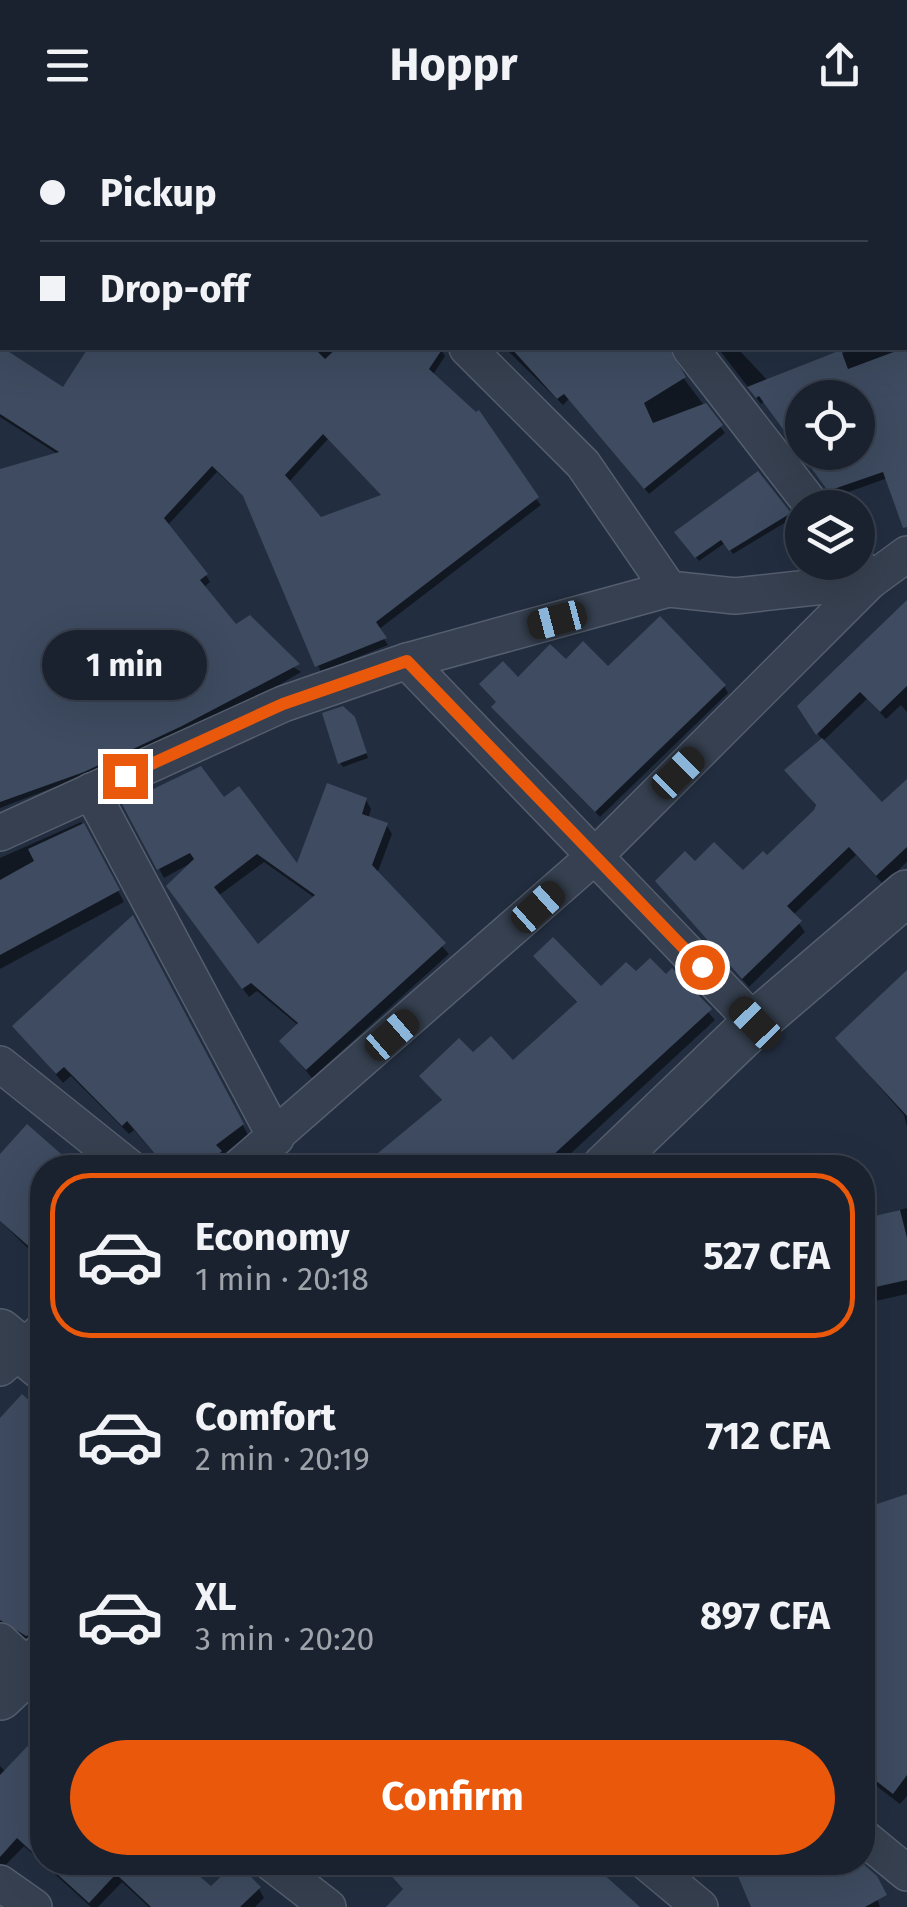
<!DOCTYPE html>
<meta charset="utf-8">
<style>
:root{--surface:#1a2230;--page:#272f3c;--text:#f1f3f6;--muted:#9fa4ab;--line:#383f4c;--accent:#ea580c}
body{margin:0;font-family:"Fira Sans",sans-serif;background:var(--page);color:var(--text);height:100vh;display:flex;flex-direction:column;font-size:38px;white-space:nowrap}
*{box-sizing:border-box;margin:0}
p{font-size:32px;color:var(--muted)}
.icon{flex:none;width:55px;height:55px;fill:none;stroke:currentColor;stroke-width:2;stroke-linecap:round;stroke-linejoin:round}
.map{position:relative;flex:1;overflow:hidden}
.panel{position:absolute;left:30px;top:1025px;width:845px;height:720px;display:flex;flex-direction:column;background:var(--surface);border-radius:40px;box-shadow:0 10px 40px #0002,0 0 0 2px var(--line)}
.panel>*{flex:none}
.top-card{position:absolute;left:0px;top:0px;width:908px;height:220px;box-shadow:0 10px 40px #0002,0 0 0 2px var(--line);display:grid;align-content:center;height:220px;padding:0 40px;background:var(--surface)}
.controls{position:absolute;left:785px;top:250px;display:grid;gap:20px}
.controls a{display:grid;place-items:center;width:90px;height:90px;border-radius:50%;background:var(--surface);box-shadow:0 10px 40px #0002,0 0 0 2px var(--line);font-size:50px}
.end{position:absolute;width:45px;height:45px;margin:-22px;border:12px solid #ea580c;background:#fff;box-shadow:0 0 0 5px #fff}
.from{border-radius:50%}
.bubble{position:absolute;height:70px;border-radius:35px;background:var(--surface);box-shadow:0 10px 40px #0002,0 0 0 2px var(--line);font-size:32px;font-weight:700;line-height:70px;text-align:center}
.car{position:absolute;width:30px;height:60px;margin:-30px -15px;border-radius:12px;box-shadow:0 0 8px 2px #0007;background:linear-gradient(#222 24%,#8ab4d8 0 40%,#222 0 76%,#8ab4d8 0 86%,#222 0)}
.top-card b{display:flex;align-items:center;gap:35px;height:95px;font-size:38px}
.top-card b+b{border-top:2px solid var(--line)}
.top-card i{width:25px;height:25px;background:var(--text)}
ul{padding:18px 0 0;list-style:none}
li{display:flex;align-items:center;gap:30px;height:165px;margin:0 20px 15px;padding:0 20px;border:5px solid transparent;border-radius:40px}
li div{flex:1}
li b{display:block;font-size:38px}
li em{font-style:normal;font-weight:700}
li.on{border-color:var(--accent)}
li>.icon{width:90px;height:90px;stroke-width:1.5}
.action{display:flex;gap:20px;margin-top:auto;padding:20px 40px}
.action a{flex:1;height:115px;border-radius:60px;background:var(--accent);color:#fff;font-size:40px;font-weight:700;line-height:115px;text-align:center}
header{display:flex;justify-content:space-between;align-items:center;height:130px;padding:0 40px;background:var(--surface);font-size:45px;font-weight:700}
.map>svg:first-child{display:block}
.shadow{fill:#0007;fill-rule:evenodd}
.building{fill:#3e4b60;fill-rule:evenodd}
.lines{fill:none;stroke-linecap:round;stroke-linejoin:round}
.minor-casing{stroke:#545e6e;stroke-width:38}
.tertiary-casing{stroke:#545e6e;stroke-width:48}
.minor{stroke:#364050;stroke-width:35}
.tertiary{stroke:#364050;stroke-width:45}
.route{stroke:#ea580c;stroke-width:12}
</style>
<header><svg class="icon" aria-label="menu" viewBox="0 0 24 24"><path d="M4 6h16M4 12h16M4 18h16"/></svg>Hoppr<svg class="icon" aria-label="share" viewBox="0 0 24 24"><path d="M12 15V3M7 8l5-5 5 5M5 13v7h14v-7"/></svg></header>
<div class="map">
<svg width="907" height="1777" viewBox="0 0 907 1777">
<rect width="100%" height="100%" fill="#222e40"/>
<!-- shadow -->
<g class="shadow">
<polygon points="0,0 183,0 2,2 2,63"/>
<polygon points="268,0 572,0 268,2"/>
<polygon points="665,0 763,0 759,2"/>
<path d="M829 0H907V366L888 348 834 367 765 270 761 274 718 218H737L772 255 854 218H905V2ZM802 268H858V322H802Z"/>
<path d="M91 218H236L244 226 254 218H440L445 226 432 246 541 375 378 500 388 515 321 542 248 371 217 342 167 396 206 445 210 452 203 458 235 497 301 542 249 573 136 626 0 678V342L59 325 0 287V219L98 334 70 250ZM328 309 383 367 320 390 288 353Z"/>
<polygon points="505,218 674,218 675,237 725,303 649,364 569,269 563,275"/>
<polygon points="758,344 791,389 733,424 725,413 699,431 680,407"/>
<polygon points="907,474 907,582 901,575 886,589 867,569 822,612 882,676 907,658 907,732 883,754 856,725 793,785 805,802 749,857 664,761 695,734 742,744 767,729 818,678 787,640 823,611 805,585"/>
<polygon points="566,533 724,556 728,563 600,687 498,584 518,550"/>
<polygon points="356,594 368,628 343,637 340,633"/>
<path d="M199 638 223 671 298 738 366 670 371 679 368 689 387 696 392 704 377 744 449 824 312 948 282 912 299 896 257 861 249 867 174 766 191 733 164 748 124 673ZM264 732 315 768 258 818 218 766Z"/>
<polygon points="81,692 124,772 0,839 0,728"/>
<polygon points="133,789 248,1005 221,1026 225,1033 220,1038 167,1038 134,1000 129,1004 71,946 63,953 15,896"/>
<polygon points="536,826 600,859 636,845 665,847 672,841 715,890 555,1038 386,1038 443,972 422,946 473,926 513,933 578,874"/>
<polygon points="907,869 907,997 904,985 838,909"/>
<polygon points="0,1024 42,1038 42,1132 0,1091"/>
<polygon points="734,1029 742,1038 726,1038"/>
<polygon points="907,1078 907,1164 862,1174 862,1090"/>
<polygon points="22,1267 42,1283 42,1510 32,1513 10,1497 0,1500 0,1292"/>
<polygon points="907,1366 907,1666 900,1674 862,1645 862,1435"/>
<polygon points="42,1604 42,1732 180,1732 211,1759 259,1759 264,1768 255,1777 149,1777 122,1752 98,1777 91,1777 24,1716 0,1741 0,1636 6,1642"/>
<polygon points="870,1748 880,1777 755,1777"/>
</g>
<!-- building -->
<g class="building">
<path d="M0 216 63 257 88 218H314L325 229 337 218H443L429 239 476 282 479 280 539 367 376 492 387 508 315 537 243 366 212 336 164 388 208 444 200 450 236 494 250 485 300 534 182 596 84 642 0 672V339L59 322 0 284ZM323 304 381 365 321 387 285 345Z"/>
<path d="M907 217V397L903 398 883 342 828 361 759 266 756 268 747 257 841 220 848 239ZM802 268H858V322H802Z"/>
<polygon points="511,218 669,218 686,247 644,273 653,293 706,273 723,295 644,359 564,264 557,269"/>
<polygon points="758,341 791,383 729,421 721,410 695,428 674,402"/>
<polygon points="907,470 907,556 880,582 860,562 816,605 797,576"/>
<polygon points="660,486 726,555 595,682 491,577 496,572 479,554 503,531 518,547 550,514 566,529 583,511 608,536"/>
<polygon points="343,576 355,587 367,623 338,634 322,583"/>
<polygon points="822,608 882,672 907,649 907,717 876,746 849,717 787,776 802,791 742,849 655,751 685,721 695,731 714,712 743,740 763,721 767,725 814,680 816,675 784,640"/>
<path d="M201 636 224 667 239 656 297 733 327 653 367 668 362 684 388 693 372 735 446 813 306 940 279 911 298 893 251 853 242 859 166 756 194 729 190 723 157 740 122 674ZM257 724 315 765 258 814 214 757Z"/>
<polygon points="84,693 120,760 0,825 0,750 34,731 28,719"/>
<polygon points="133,785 244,994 216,1015 222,1021 203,1038 167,1038 127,991 122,996 64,937 56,944 12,896"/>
<polygon points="553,807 601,856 626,832 636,841 650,828 666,844 672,838 712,879 539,1038 360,1038 442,970 419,946 459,908 473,922 491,906 513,930 577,872 533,826"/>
<polygon points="907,840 907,986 835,908"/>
<polygon points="27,994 77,1038 42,1038 42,1128 0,1091 0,1024"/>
<polygon points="900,1080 907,1108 907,1150 862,1160 862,1089"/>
<polygon points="22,1264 42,1282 42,1502 26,1506 0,1490 0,1288"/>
<polygon points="907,1364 907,1645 893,1664 862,1640 862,1379"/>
<polygon points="42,1601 42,1731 17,1708 0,1727 0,1645"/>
<polygon points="44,1732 183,1732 211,1756 236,1732 261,1757 240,1777 151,1777 116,1744 89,1773"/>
<polygon points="379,1732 590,1732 640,1777 386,1777 403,1759"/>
<polygon points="732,1732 861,1732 877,1746 887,1765 865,1777 751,1777"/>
</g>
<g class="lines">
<!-- minor casing -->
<g class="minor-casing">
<g id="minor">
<polyline points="243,0 246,2"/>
<polyline points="586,0 588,2"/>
<polyline points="467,218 583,334 669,459 735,466 870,451 907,424"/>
<polyline points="690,218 814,378"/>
<polyline points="407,531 755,893"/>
<polyline points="91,661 276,1008"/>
<polyline points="0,703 283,574 407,531 669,459"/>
<polyline points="0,934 130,1038"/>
<polyline points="238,1038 596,725 870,451 856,432"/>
<polyline points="0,1238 42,1201"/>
<polyline points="0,1511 42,1550"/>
<polyline points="862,1706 907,1743"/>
<polyline points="270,1732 328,1777"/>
<polyline points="646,1732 700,1777"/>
<polyline points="0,1753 34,1777"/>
</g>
</g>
<!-- tertiary casing -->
<g class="tertiary-casing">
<g id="tertiary">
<polyline points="604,1038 755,893 907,763"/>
<polyline points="0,1202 42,1237"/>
<polyline points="0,1567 42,1527"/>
</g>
</g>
<!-- minor -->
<use href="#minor" class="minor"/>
<!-- tertiary -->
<use href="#tertiary" class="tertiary"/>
</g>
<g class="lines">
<!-- route -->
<polyline class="route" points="125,646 283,574 407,531 702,837"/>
</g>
</svg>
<div class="controls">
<a><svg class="icon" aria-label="locate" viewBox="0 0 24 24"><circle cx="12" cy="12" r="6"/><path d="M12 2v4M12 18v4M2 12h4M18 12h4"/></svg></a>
<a><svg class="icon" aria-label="layers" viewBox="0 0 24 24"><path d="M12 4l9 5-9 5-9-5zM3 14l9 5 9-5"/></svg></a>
</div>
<i class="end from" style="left:702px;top:837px"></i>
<i class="end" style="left:125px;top:646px"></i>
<div class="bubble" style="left:42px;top:500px;width:165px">1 min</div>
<i class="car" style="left:557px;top:490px;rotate:255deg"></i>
<i class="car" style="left:678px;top:643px;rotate:45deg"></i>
<i class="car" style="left:538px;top:777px;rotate:48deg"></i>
<i class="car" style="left:755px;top:893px;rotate:316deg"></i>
<i class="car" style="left:392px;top:905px;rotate:49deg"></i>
<div class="top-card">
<b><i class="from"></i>Pickup</b>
<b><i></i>Drop-off</b>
</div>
<section class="panel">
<ul>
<li class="on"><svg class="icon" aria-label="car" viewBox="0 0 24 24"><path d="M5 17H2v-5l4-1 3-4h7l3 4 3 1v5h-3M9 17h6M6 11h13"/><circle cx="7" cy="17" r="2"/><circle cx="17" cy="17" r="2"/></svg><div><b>Economy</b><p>1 min · 20:18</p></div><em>527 CFA</em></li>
<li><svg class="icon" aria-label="car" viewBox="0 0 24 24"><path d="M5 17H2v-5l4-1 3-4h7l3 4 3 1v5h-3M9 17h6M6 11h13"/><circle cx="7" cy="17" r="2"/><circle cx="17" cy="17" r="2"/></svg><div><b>Comfort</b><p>2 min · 20:19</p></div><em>712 CFA</em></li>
<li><svg class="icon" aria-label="car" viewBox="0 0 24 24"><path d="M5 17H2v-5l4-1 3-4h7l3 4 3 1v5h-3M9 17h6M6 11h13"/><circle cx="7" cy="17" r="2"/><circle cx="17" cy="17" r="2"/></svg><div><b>XL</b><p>3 min · 20:20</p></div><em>897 CFA</em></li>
</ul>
<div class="action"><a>Confirm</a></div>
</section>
</div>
